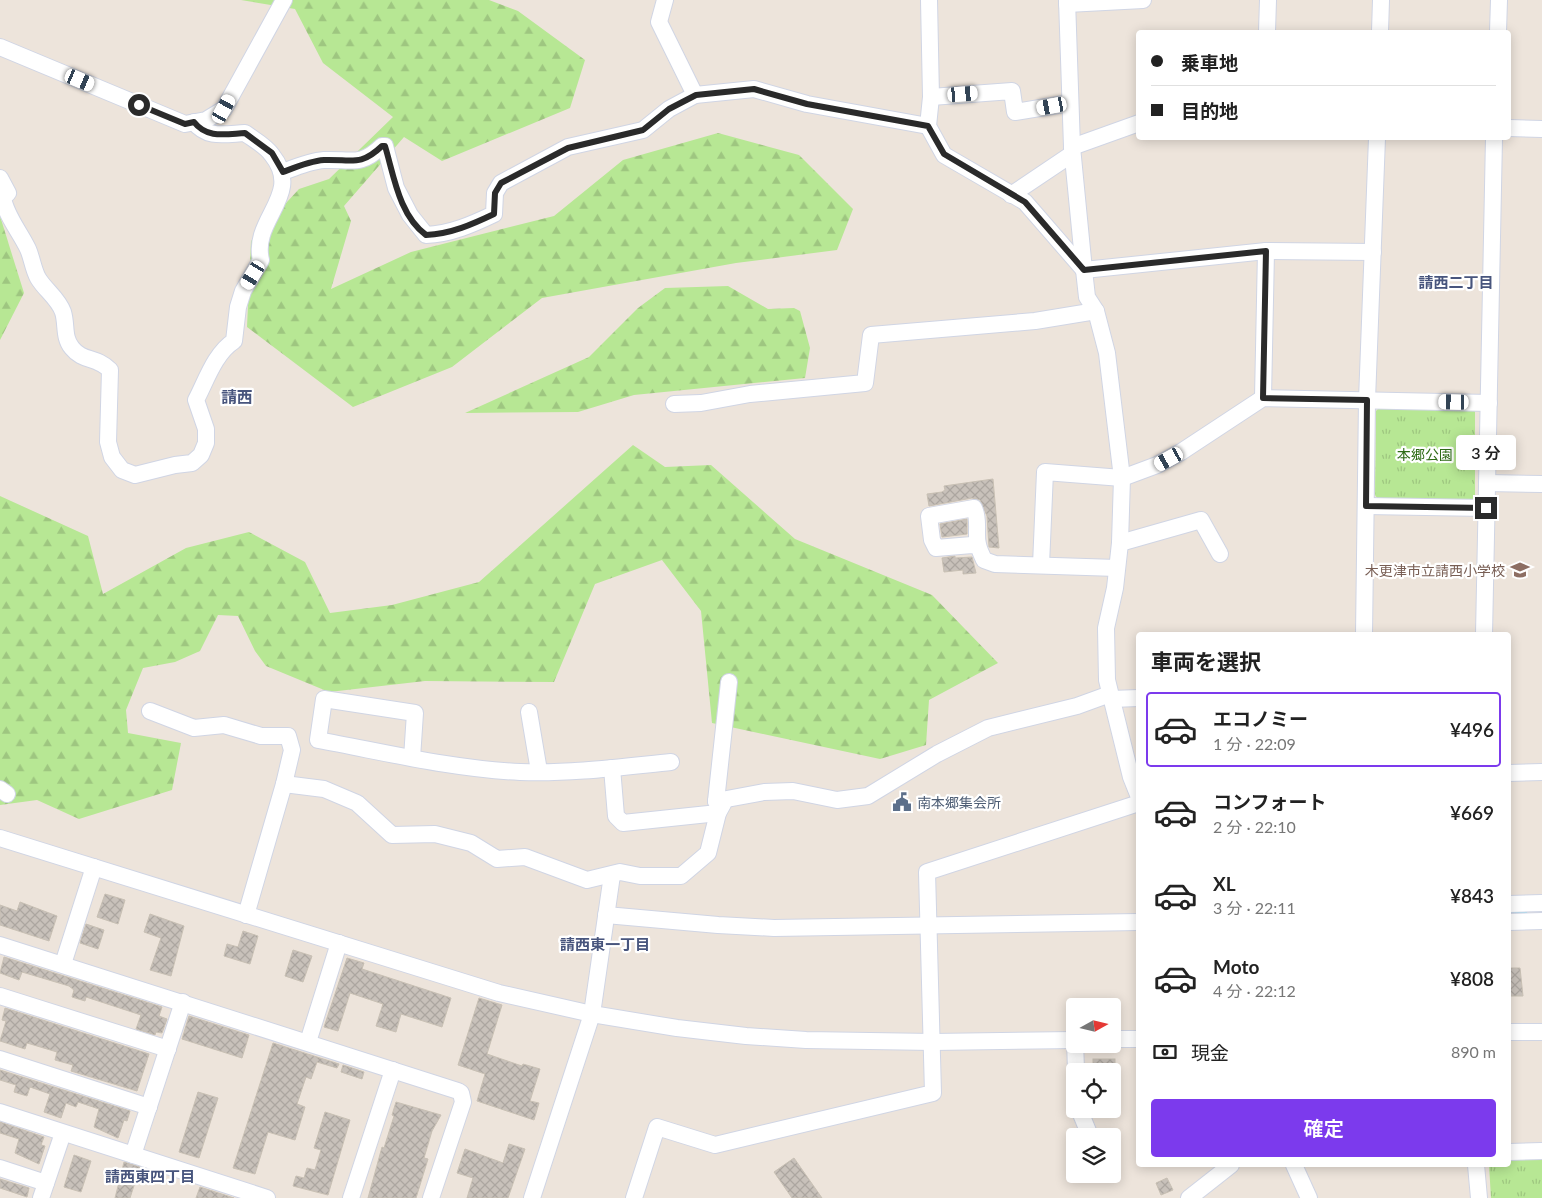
<!DOCTYPE html>
<html lang="ja">
<meta charset="utf-8">
<style>
:root{--surface:#fff;--page:#f6f6f6;--text:#222;--muted:#767676;--line:#e0e0e0;--accent:#7c3aed}
body{margin:0;font-family:Lato,"Noto Sans JP",sans-serif;background:var(--page);color:var(--text);height:100vh;display:flex;flex-direction:column;font-size:19px;white-space:nowrap}
*{box-sizing:border-box;margin:0}
p{font-size:16px;color:var(--muted)}
.icon{flex:none;width:28px;height:28px;fill:none;stroke:currentColor;stroke-width:2;stroke-linecap:round;stroke-linejoin:round}
.map{position:relative;flex:1;overflow:hidden}
.sheet{position:absolute;left:1136px;top:632px;width:375px;height:535px;display:flex;flex-direction:column;background:var(--surface);border-radius:5px;box-shadow:0 2px 12px #0003}
.sheet>*{flex:none}
.hud{position:absolute;left:1136px;top:30px;width:375px;height:110px;border-radius:5px;box-shadow:0 2px 12px #0003;display:grid;align-content:center;height:110px;padding:0 15px;background:var(--surface)}
.needle{width:32px;rotate:82deg}
.fabs{position:absolute;left:1066px;top:998px;display:grid;gap:10px}
.fabs a{display:grid;place-items:center;width:55px;height:55px;border-radius:5px;background:var(--surface);box-shadow:0 2px 12px #0003;font-size:25px}
.end{position:absolute;width:22px;height:22px;margin:-11px;border:6px solid #2a2a2a;background:#fff;box-shadow:0 0 0 2px #fff}
.from{border-radius:50%}
.bubble{position:absolute;height:35px;border-radius:5px;background:var(--surface);box-shadow:0 2px 12px #0003;font-size:16px;font-weight:600;line-height:35px;text-align:center}
.car{position:absolute;width:15px;height:30px;margin:-15px -8px;border-radius:6px;box-shadow:0 0 4px 1px #0007;background:linear-gradient(#fff 24%,#345 0 40%,#fff 0 76%,#345 0 86%,#fff 0)}
.hud b{display:flex;align-items:center;gap:18px;height:48px;font-size:19px}
.hud b+b{border-top:1px solid var(--line)}
.hud i{width:12px;height:12px;background:var(--text)}
ul{padding:0;list-style:none}
li{display:flex;align-items:center;gap:15px;height:75px;margin:0 10px 8px;padding:0 5px;border:2px solid transparent;border-radius:5px}
li div{flex:1}
li b{display:block;font-size:19px}
li em{font-style:normal;font-weight:600}
li.current{border-color:var(--accent)}
li>.icon{width:45px;height:45px;stroke-width:1.5}
h2{padding:0 15px;font-size:22px;line-height:60px}
.pay{display:flex;align-items:center;gap:12px;height:55px;padding:0 15px;font-size:19px}
.pay p{margin-inline-start:auto}
.button{display:flex;gap:10px;margin-top:auto;padding:10px 15px}
.button a{flex:1;height:58px;border-radius:5px;background:var(--accent);color:#fff;font-size:20px;font-weight:600;line-height:58px;text-align:center}
.map>svg:first-child{display:block}
.forest{fill:url(#forest-firs)}
.park{fill:url(#park-tufts)}
.lines{fill:none;stroke-linecap:round;stroke-linejoin:round}
.stream{stroke:#67dbf5;stroke-width:4.5}
.building{fill:url(#building-cross-hatch);stroke:#c8c0b4}
.minor-casing{stroke:#d0d5e4;stroke-width:18}
.minor{stroke:#fff;stroke-width:16}
.route{stroke:#2a2a2a;stroke-width:6}
.labels{text-anchor:middle;dominant-baseline:central;stroke-width:4.5;stroke-linejoin:round;paint-order:stroke}
.park-label{font-size:14px;fill:#2e6b16;stroke:#fff}
.education-label{font-size:14px;fill:#785e54;stroke:#fff;text-anchor:end}
.service-label{font-size:14px;fill:#4e5e75;stroke:#fff;text-anchor:start}
.neighbourhood-label{font-size:15px;font-weight:bold;fill:#48557d;stroke:#fff}
.quarter-label{font-size:16px;font-weight:bold;fill:#48557d;stroke:#fff}
</style>
<div class="map">
<svg width="1542" height="1198" viewBox="0 0 1542 1198">
<defs>
<pattern id="forest-firs" width="22" height="20" patternUnits="userSpaceOnUse" patternTransform="scale(1.25)"><rect width="22" height="20" fill="#b7e794"/><path d="M5 1l3.5 6h-7zM16 11l3.5 6h-7z" fill="#9ec680"/></pattern>
<pattern id="park-tufts" width="24" height="20" patternUnits="userSpaceOnUse" patternTransform="scale(1.25)"><rect width="24" height="20" fill="#b7e794"/><path d="M3 7l-1-3M5 7V3M7 7l1-3M15 17l-1-3M17 17v-4M19 17l1-3" fill="none" stroke="#9ec680"/></pattern>
<pattern id="building-cross-hatch" width="8" height="8" patternUnits="userSpaceOnUse" patternTransform="scale(1.25)"><rect width="8" height="8" fill="#c8c1ba"/><path d="M0 0l8 8M0 8l8-8" fill="none" stroke="#aca6a0"/></pattern>
</defs>
<rect width="100%" height="100%" fill="#ede4db"/>
<!-- forest -->
<g class="forest">
<polygon points="241,0 489,0 518,11 585,60 570,108 442,161 404,137 344,206 351,221 331,289 411,252 554,216 623,160 718,133 799,155 853,209 837,250 736,263 542,298 452,367 353,407 247,327 251,241 299,189 329,179 393,117 323,63 295,9"/>
<polygon points="0,216 24,293 0,340"/>
<polygon points="728,286 768,309 794,308 800,311 810,348 805,378 634,395 578,412 465,413 589,357 638,308 665,288"/>
<polygon points="633,445 665,467 711,465 795,539 932,595 998,663 929,700 926,745 880,759 712,723 701,611 662,560 595,584 554,682 425,681 329,692 266,666 255,651 238,616 218,615 200,651 175,662 143,668 126,710 128,733 181,743 172,790 79,819 37,800 0,805 0,496 88,536 103,594 186,548 249,532 305,562 330,613 392,605 479,582"/>
</g>
<!-- park -->
<g class="park">
<polygon points="1382,405 1472,407 1475,412 1475,498 1472,502 1380,502 1375,495 1376,411"/>
<polygon points="1542,1158 1542,1198 1491,1198 1489,1165 1509,1165 1509,1160"/>
</g>
<g class="lines">
<!-- stream -->
<polyline class="stream" points="1509,914 1525,913"/>
</g>
<!-- building -->
<g class="building">
<polygon points="993,479 999,548 989,547 987,516 980,500 972,498 929,506 927,494 942,492 945,490 944,486"/>
<polygon points="967,519 967,534 942,537 940,524"/>
<polygon points="955,556 955,558 972,557 976,573 963,574 963,570 944,572 942,558"/>
<polygon points="105,894 125,900 118,924 97,917"/>
<polygon points="20,902 57,916 49,941 0,925 0,905 17,911"/>
<polygon points="150,914 184,926 171,976 150,970 161,938 144,932"/>
<polygon points="86,924 104,930 98,949 80,943"/>
<polygon points="243,931 258,936 250,964 224,956 227,944 238,947"/>
<polygon points="293,950 312,956 303,982 285,976"/>
<polygon points="4,957 162,1007 159,1016 167,1019 162,1033 156,1032 155,1035 136,1029 141,1015 86,997 85,1001 72,997 74,990 69,986 22,972 19,980 0,973"/>
<polygon points="347,958 364,963 362,969 451,998 442,1027 401,1014 396,1032 376,1026 383,1004 350,993 338,1031 324,1027"/>
<polygon points="1509,968 1520,968 1523,996 1509,996"/>
<polygon points="479,998 502,1005 487,1054 522,1066 523,1064 540,1069 530,1101 539,1103 534,1120 477,1101 485,1074 458,1065"/>
<polygon points="5,1008 149,1054 137,1091 71,1071 73,1065 55,1060 57,1052 27,1043 25,1049 0,1041 6,1021 2,1020"/>
<polygon points="189,1016 249,1035 242,1058 182,1039"/>
<polygon points="273,1043 339,1064 337,1068 317,1062 311,1079 306,1077 297,1104 305,1107 295,1140 268,1132 255,1174 233,1168"/>
<rect x="1093" y="1059" width="22" height="12"/>
<polygon points="343,1065 364,1072 362,1079 341,1072"/>
<polygon points="0,1070 130,1111 127,1121 124,1120 118,1138 94,1127 99,1109 78,1102 76,1107 66,1103 61,1118 44,1112 50,1094 30,1087 27,1096 14,1092 16,1085 0,1080"/>
<polygon points="198,1092 218,1098 199,1158 179,1152"/>
<polygon points="396,1102 441,1115 432,1131 424,1158 428,1159 416,1198 368,1198 382,1147 384,1148 394,1116 392,1115"/>
<polygon points="325,1112 350,1120 328,1195 293,1186 296,1176 304,1178 307,1168 315,1170 321,1150 314,1148"/>
<polygon points="0,1122 44,1137 41,1145 45,1146 39,1164 15,1153 19,1139 0,1133"/>
<polygon points="509,1144 525,1149 508,1198 467,1198 473,1178 457,1173 465,1149 503,1163"/>
<polygon points="74,1155 91,1161 81,1192 64,1187"/>
<polygon points="794,1158 822,1198 792,1198 774,1172"/>
<polygon points="124,1162 140,1167 130,1198 115,1198"/>
<polygon points="1167,1178 1173,1190 1161,1195 1156,1183"/>
<polygon points="0,1179 29,1188 27,1197 0,1188"/>
<polygon points="200,1187 234,1198 196,1198"/>
</g>
<g class="lines">
<!-- minor casing -->
<g class="minor-casing">
<g id="minor">
<polyline points="665,0 659,22 695,95"/>
<polyline points="929,0 931,97 928,126 944,155 1025,202 1084,270 1266,251 1373,252"/>
<polyline points="1067,0 1072,147 1084,270 1087,297 1096,311 1107,353 1122,478 1120,543 1115,588 1106,628 1107,680 1131,777 1139,797"/>
<polyline points="1067,4 1143,0"/>
<polyline points="1267,32 1268,0"/>
<polyline points="1380,32 1381,0"/>
<polyline points="1498,32 1499,0"/>
<polyline points="0,47 185,124 206,120 224,109 284,0"/>
<polyline points="931,97 1012,91 1015,112 1070,103"/>
<polyline points="1509,128 1542,129"/>
<polyline points="1072,147 1139,123"/>
<path d="M283 172C296 167 310 161 324 160 352 159 360 167 382 146H385L396 188 410 215 426 235C451 234 473 224 494 214L495 193 501 183 568 147 643 130 669 109 695 95 754 89 807 104 928 126"/>
<path d="M0 178 8 193 3 198C6 216 20 232 28 249 32 258 33 269 38 278 45 290 58 298 63 312 67 325 63 337 72 348 83 362 96 356 110 370L108 442 112 457 122 470 135 475 175 465 192 463 201 455 206 443V429L196 400C206 381 215 353 234 341L238 307 243 291 261 260C251 219 304 195 272 155 266 146 253 139 245 133 225 134 207 139 194 122"/>
<polyline points="1011,195 1072,154"/>
<polyline points="1263,398 1266,251"/>
<polyline points="674,404 701,403 750,394 865,383 871,335 1035,321 1096,311"/>
<polyline points="1487,483 1542,484"/>
<polyline points="1366,506 1486,508"/>
<path d="M977 542 972 545 936 548 932 540 929 516 974 508C980 521 975 533 978 544 979 550 982 555 984 560L995 564 1117 568"/>
<polyline points="1120,543 1201,520 1220,554"/>
<polyline points="1041,565 1045,472 1122,478 1157,465 1181,452 1263,398 1489,403"/>
<polyline points="1364,635 1367,400 1377,138"/>
<polyline points="1484,635 1494,138"/>
<polyline points="1111,699 1139,698"/>
<polyline points="150,711 194,728 224,725 261,736 288,736 292,750 284,784 246,915"/>
<polyline points="529,712 539,771"/>
<path d="M412 758 415 713 324 699 318 740C384 752 452 769 520 772 570 774 622 767 671 762"/>
<polyline points="612,768 616,816 623,823 718,813"/>
<polyline points="1509,773 1542,772"/>
<polyline points="284,784 324,789 357,803 392,835 435,834 471,843 497,859 525,857 587,880 620,872 640,876 681,876 708,853 718,813 723,804 716,801 729,682"/>
<polyline points="0,789 7,794"/>
<polyline points="716,801 764,792 793,791 837,800 868,796 937,754 988,728 1077,706 1110,694"/>
<polyline points="0,838 499,993 592,1014 677,1028 746,1036 806,1040 933,1042 1075,1040"/>
<polyline points="1509,904 1542,903"/>
<polyline points="606,915 718,925 774,928 1139,922"/>
<polyline points="1509,922 1542,921"/>
<polyline points="0,945 458,1091 461,1093 463,1102 431,1198"/>
<polyline points="63,964 94,867"/>
<polyline points="0,996 168,1049"/>
<polyline points="1509,1032 1542,1032"/>
<polyline points="1112,1039 1139,1039"/>
<polyline points="1075,1040 1076,1071"/>
<polyline points="308,1042 339,943"/>
<polyline points="0,1059 149,1107"/>
<polyline points="1079,1109 1090,1136"/>
<polyline points="0,1112 267,1198"/>
<polyline points="1509,1152 1542,1151"/>
<polyline points="133,1155 183,1002"/>
<polyline points="1294,1165 1309,1198"/>
<polyline points="1476,1165 1479,1198"/>
<polyline points="0,1168 46,1183"/>
<polyline points="41,1198 63,1133"/>
<polyline points="351,1198 393,1070"/>
<polyline points="532,1198 592,1014 612,875"/>
<polyline points="634,1198 657,1127 715,1145 933,1093 927,872 1139,803"/>
<polyline points="1189,1198 1231,1165"/>
</g>
</g>
<!-- minor -->
<use href="#minor" class="minor"/>
</g>
<g class="lines">
<!-- route -->
<path class="route" d="M139 105 185 124 194 122C207 139 226 134 245 133L272 153 283 172C296 167 310 161 324 160 352 159 360 167 382 146H385C394 176 399 215 426 235 451 234 473 224 494 214L495 193 501 183 568 148 643 130 669 109 696 95 754 89 807 104 928 126 944 154 1025 202 1084 270 1266 251 1263 398 1367 400 1366 506 1486 508"/>
</g>
<!-- icons -->
<defs>
<g id="school-bare" transform="scale(1.5)"><path d="M0-5L7-2L0 1L-7-2ZM-4 1L0 2.5L4 1V4Q0 6-4 4Z" fill="#8d6e63" stroke="#fff" stroke-width="2.5" paint-order="stroke"/></g>
<g id="civic-bare" transform="scale(1.5)"><path d="M-.6-6.5H3V-4.5H.6V-3L4-1V1h2V6H-6V1h2V-1L-.6-3ZM-1.2 2.5V6h2.4V2.5Z" fill="#5c6f8a" stroke="#fff" stroke-width="2.5" paint-order="stroke"/></g>
</defs>
<g fill-rule="evenodd">
<use href="#school-bare" x="1520" y="570"/>
<use href="#civic-bare" x="902" y="802"/>
</g>
<g class="labels">
<!-- park labels -->
<g class="park-label">
<text x="1425" y="454">本郷公園</text>
</g>
<!-- education labels -->
<g class="education-label">
<text x="1505" y="570">木更津市立請西小学校</text>
</g>
<!-- service labels -->
<g class="service-label">
<text x="917" y="802">南本郷集会所</text>
</g>
<!-- neighbourhood labels -->
<g class="neighbourhood-label">
<text x="1456" y="282">請西二丁目</text>
<text x="605" y="944">請西東一丁目</text>
<text x="150" y="1176">請西東四丁目</text>
</g>
<!-- quarter labels -->
<g class="quarter-label">
<text x="237" y="396">請西</text>
</g>
</g>
</svg>
<div class="fabs">
<a><svg class="needle" viewBox="-14 -14 28 28"><path d="M0-13l5 13h-10z" fill="#e53935"/><path d="M0 13l5-13h-10z" fill="#767676"/></svg></a>
<a><svg class="icon" aria-label="locate" viewBox="0 0 24 24"><circle cx="12" cy="12" r="6"/><path d="M12 2v4M12 18v4M2 12h4M18 12h4"/></svg></a>
<a><svg class="icon" aria-label="layers" viewBox="0 0 24 24"><path d="M12 4l9 5-9 5-9-5zM3 14l9 5 9-5"/></svg></a>
</div>
<i class="end from" style="left:139px;top:105px"></i>
<i class="end" style="left:1486px;top:508px"></i>
<div class="bubble" style="left:1456px;top:435px;width:60px">3 分</div>
<i class="car" style="left:80px;top:80px;rotate:113deg"></i>
<i class="car" style="left:963px;top:94px;rotate:86deg"></i>
<i class="car" style="left:1052px;top:106px;rotate:260deg"></i>
<i class="car" style="left:224px;top:109px;rotate:29deg"></i>
<i class="car" style="left:253px;top:275px;rotate:211deg"></i>
<i class="car" style="left:1454px;top:402px;rotate:271deg"></i>
<i class="car" style="left:1169px;top:459px;rotate:241deg"></i>
<div class="hud">
<b><i class="from"></i>乗車地</b>
<b><i></i>目的地</b>
</div>
<section class="sheet">
<h2>車両を選択</h2>
<ul>
<li class="current"><svg class="icon" aria-label="car" viewBox="0 0 24 24"><path d="M5 17H2v-5l4-1 3-4h7l3 4 3 1v5h-3M9 17h6M6 11h13"/><circle cx="7" cy="17" r="2"/><circle cx="17" cy="17" r="2"/></svg><div><b>エコノミー</b><p>1 分 · 22:09</p></div><em>¥496</em></li>
<li><svg class="icon" aria-label="car" viewBox="0 0 24 24"><path d="M5 17H2v-5l4-1 3-4h7l3 4 3 1v5h-3M9 17h6M6 11h13"/><circle cx="7" cy="17" r="2"/><circle cx="17" cy="17" r="2"/></svg><div><b>コンフォート</b><p>2 分 · 22:10</p></div><em>¥669</em></li>
<li><svg class="icon" aria-label="car" viewBox="0 0 24 24"><path d="M5 17H2v-5l4-1 3-4h7l3 4 3 1v5h-3M9 17h6M6 11h13"/><circle cx="7" cy="17" r="2"/><circle cx="17" cy="17" r="2"/></svg><div><b>XL</b><p>3 分 · 22:11</p></div><em>¥843</em></li>
<li><svg class="icon" aria-label="car" viewBox="0 0 24 24"><path d="M5 17H2v-5l4-1 3-4h7l3 4 3 1v5h-3M9 17h6M6 11h13"/><circle cx="7" cy="17" r="2"/><circle cx="17" cy="17" r="2"/></svg><div><b>Moto</b><p>4 分 · 22:12</p></div><em>¥808</em></li>
</ul>
<div class="pay"><svg class="icon" aria-label="cash" viewBox="0 0 24 24"><path d="M3 7h18v10H3z"/><circle cx="12" cy="12" r="2"/></svg>現金<p>890 m</p></div>
<div class="button"><a>確定</a></div>
</section>
</div>
